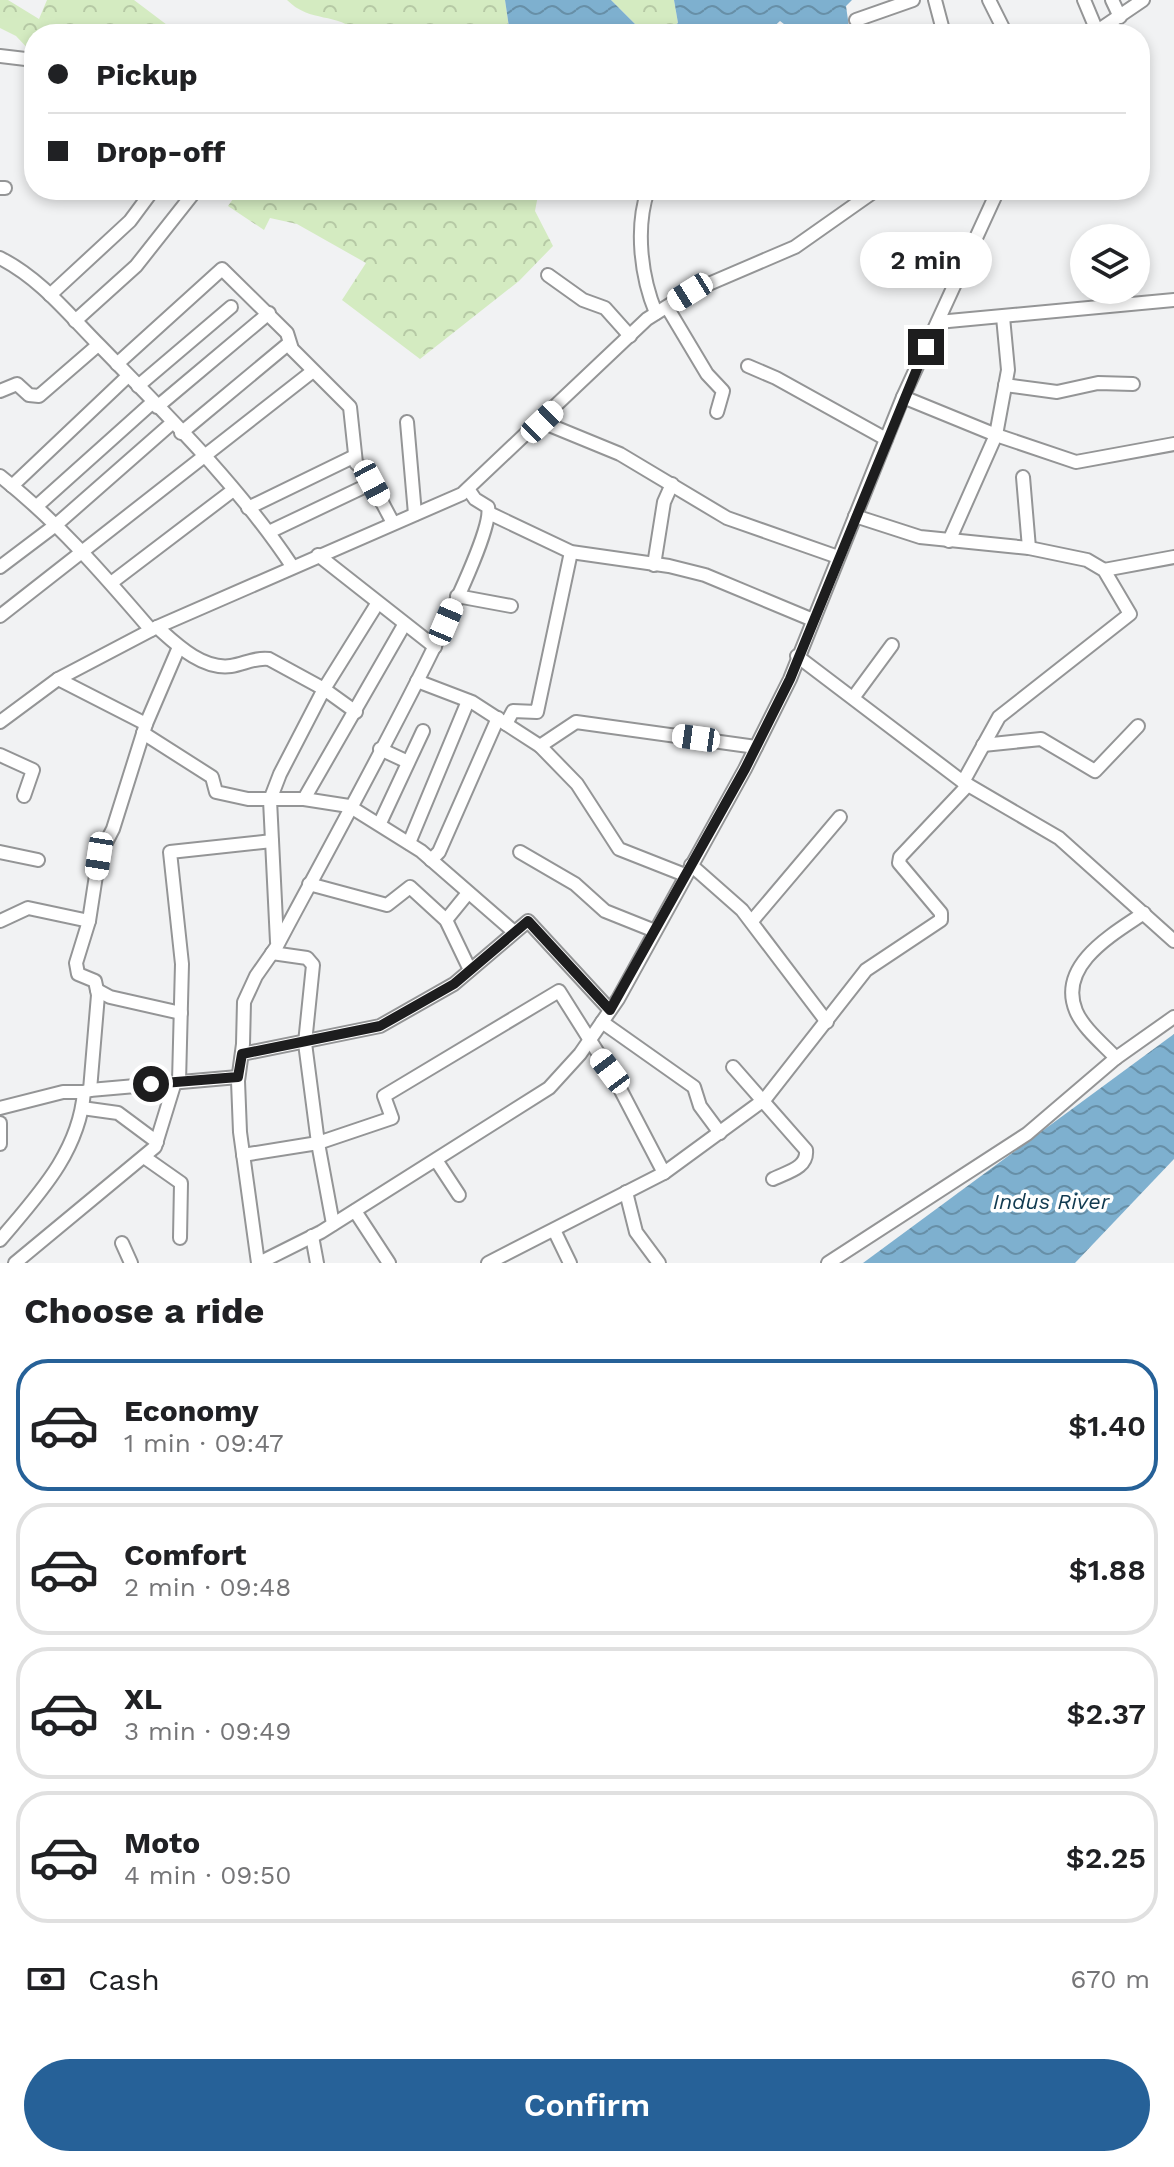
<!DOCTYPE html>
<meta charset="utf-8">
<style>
:root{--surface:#fff;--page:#f6f6f6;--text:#202124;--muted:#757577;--line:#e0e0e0;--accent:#266198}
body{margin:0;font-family:"Work Sans",sans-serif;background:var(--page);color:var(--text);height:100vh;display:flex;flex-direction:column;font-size:30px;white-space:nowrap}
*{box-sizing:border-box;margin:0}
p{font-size:26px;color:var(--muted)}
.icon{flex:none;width:44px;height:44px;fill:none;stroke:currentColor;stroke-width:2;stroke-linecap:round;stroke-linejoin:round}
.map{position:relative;height:1263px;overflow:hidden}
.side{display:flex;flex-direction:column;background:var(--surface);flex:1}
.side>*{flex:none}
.top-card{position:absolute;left:24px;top:24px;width:1126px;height:176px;border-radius:32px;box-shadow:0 4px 12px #0003;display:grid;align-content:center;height:176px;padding:0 24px;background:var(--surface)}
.controls{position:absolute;left:1070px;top:224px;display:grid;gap:16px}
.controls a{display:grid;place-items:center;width:80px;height:80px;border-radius:50%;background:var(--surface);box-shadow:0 4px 12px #0003;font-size:40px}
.end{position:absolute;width:36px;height:36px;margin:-18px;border:10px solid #1d1d1e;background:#fff;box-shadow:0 0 0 4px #fff}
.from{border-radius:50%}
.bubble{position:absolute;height:56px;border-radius:28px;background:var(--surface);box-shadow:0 4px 12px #0003;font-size:26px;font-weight:600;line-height:56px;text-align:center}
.car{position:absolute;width:24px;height:48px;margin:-24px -12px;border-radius:10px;box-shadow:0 0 6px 2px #0007;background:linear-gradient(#fff 24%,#345 0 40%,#fff 0 76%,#345 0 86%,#fff 0)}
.top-card b{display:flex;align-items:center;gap:28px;height:76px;font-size:30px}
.top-card b+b{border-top:2px solid var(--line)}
.top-card i{width:20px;height:20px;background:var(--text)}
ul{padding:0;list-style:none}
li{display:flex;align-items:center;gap:24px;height:132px;margin:0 16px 12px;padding:0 8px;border:4px solid var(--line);border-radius:32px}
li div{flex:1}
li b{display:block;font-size:30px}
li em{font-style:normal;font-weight:600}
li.current{border-color:var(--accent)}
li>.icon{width:72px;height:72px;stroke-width:1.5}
h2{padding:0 24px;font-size:36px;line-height:96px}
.pay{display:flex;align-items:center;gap:20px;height:88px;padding:0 24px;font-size:30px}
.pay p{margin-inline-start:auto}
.action{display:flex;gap:16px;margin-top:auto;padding:16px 24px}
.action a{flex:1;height:92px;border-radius:48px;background:var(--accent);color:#fff;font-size:32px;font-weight:600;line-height:92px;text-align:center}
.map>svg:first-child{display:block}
.forest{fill:url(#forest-crowns)}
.water{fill:url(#water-waves)}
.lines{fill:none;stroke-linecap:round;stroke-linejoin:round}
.minor-casing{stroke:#949596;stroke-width:16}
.minor{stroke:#fff;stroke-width:12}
.route{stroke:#1d1d1e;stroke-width:10}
.labels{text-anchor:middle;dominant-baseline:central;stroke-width:7;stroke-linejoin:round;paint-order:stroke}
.water-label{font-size:22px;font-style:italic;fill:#113a50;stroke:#fff}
</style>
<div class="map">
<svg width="1174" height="1263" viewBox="0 0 1174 1263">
<defs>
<pattern id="forest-crowns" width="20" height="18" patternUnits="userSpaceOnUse" patternTransform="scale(2)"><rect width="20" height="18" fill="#d4ebc1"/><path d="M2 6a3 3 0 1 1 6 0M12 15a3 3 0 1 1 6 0" fill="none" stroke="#b6c9a5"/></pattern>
<pattern id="water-waves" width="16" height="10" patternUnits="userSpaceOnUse" patternTransform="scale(2)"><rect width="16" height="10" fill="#7eb0cf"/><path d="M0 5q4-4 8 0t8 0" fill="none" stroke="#678fa7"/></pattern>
</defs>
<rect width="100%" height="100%" fill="#f1f2f3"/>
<!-- forest -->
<g class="forest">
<polygon points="0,0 8,0 39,19 47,0 134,0 179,34 34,34 34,55 16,36 0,28"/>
<path d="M287 0H505L510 34H360C336 11 311 24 287 0Z"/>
<polygon points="611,0 674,0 678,23 660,34 641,30"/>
<polygon points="197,190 539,190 535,211 553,246 519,281 420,359 342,300 366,263 297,224 270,218 264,230 228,206 233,199"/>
</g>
<!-- water -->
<g class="water">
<polygon points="505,0 611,0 641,30 656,34 617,34 609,27 584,34 510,34"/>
<polygon points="674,0 852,0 846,6 850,34 797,34 780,21 766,34 660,34 678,23"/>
<polygon points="1174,1034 1174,1159 1075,1263 863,1263"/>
</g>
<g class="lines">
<!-- minor casing -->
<g class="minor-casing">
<g id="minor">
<polyline points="935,0 944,34"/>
<polyline points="989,0 1006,34"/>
<polyline points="1084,0 1097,31"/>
<polyline points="1112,0 1120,17"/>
<polyline points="856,20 913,0"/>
<polyline points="1093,34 1143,0"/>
<polyline points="0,56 34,60"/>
<polyline points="0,188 5,188"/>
<path d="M648 190C635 228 641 277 656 313"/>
<path d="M0 258C41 279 68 314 100 346 167 415 239 486 292 566"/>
<polyline points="548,275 583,300 605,308 630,336"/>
<polyline points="50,295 130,221 153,190"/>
<polyline points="667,307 707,374 723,391 717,412"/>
<polyline points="75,321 136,266 196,190"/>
<polyline points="938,322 1174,300"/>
<polyline points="117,364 222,269 287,333 292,349 350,407 356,463 366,472 393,523"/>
<polyline points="748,366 776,378 886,439"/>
<polyline points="1005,385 1057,392 1098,383 1133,384"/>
<polyline points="138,386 231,307"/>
<polyline points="0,391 17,384 29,395 39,396 98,345"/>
<polyline points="903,397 996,435 1008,370 1003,317"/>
<polyline points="157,407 269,313"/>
<polyline points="407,422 415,514"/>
<polyline points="542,422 620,454 727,518 838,557"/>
<polyline points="181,433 288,344"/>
<path d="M0 476C58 522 103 574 151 630"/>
<polyline points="1023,477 1029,548"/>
<polyline points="12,486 128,376"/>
<polyline points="37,506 153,402"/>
<polyline points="248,508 355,456"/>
<polyline points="489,513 571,552 669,566 705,575 813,620"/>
<polyline points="855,516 920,537 1029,548 1087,560 1104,570 1130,614 999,717 963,782"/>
<polyline points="269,532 372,483"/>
<polyline points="949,541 996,435 1076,462 1174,444"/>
<polyline points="318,555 435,647"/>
<polyline points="654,565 664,502 672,484"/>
<polyline points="0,567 57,524 172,423"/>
<polyline points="1104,570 1174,557"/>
<polyline points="111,583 232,491"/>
<polyline points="457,596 511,606"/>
<polyline points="0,616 313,371"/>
<path d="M157 627C176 644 202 670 231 666 244 664 256 657 269 659L324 689 377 604"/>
<polyline points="797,656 963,782 1059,838 1174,941"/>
<polyline points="58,679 146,724"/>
<polyline points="417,681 472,702 540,746 576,722 756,747"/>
<polyline points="853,698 892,645"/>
<polyline points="0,722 58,679 157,627 462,494 647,319 690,292 795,247 876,190"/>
<polyline points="506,724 513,711 537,712 571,552"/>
<polyline points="143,733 212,777 216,792 248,799 304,799 349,806 421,851 513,931"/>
<polyline points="983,745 1041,739 1095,771 1138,726"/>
<polyline points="540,746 577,784 619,849 685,875"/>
<polyline points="380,749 408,762"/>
<polyline points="0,755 33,770 24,796"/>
<polyline points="304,799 404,625"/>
<polyline points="380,823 423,731"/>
<polyline points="409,843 468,701"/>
<polyline points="0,852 38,860"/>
<polyline points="520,852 575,884 605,911 655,931"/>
<polyline points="431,860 439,852 498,718"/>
<polyline points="691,865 742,910 827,1022"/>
<polyline points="309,884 387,905 410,887 446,920 470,970"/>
<polyline points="446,920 468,893"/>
<polyline points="0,921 28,908 89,921"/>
<polyline points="752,921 840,817"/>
<polyline points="277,942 270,800 280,774 324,689 356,712"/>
<polyline points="272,953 307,958 313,965 305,1043 318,1143 392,1118 384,1096 559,991 617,1083 664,1173"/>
<polyline points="97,990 110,997 181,1013"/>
<polyline points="602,1022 694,1087 700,1106 720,1133"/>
<polyline points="242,1054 380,1026 454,984 528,921 610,1010"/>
<path d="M1116 1058C1104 1045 1083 1028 1076 1011 1057 965 1113 934 1144 913"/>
<path d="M733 1067 806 1150C808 1168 787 1172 773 1179"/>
<polyline points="179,1082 182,964 170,852 272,841"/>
<polyline points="90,1090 238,1077"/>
<polyline points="0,1108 63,1092 84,1092"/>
<polyline points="82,1108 118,1113 157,1142"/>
<polyline points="0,1123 0,1144"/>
<polyline points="243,1155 318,1143 333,1224"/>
<polyline points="144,1157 181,1183 180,1238"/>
<polyline points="436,1160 459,1195"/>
<polyline points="626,1192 636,1232 659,1263"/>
<polyline points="355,1211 389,1263"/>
<polyline points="554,1230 570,1263"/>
<polyline points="312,1236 317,1263"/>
<path d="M0 1240C37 1196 79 1153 84 1092L90 1090 98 995 95 981 78 974 76 963 89 921 99 856 113 829 146 724 179 647"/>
<polyline points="122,1243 131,1263"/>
<polyline points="15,1263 155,1147 175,1082"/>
<path d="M258 1263 240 1132 238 1081 243 1044 244 1002 256 976 277 946C308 885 498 548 488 507L475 499 468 489"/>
<polyline points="259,1263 321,1232 549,1088 580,1054 618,999 745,769 790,679 903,397 998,190"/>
<polyline points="488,1263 664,1173 765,1099 866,970 941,920 941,913 899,863 900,857 968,785"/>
<polyline points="828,1263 1027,1134 1116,1058 1174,1017"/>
</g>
</g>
<!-- minor -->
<use href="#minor" class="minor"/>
</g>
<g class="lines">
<!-- route -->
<polyline class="route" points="151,1084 238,1077 242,1054 380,1026 454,984 528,921 610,1010 745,769 790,679 926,347"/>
</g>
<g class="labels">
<!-- water labels -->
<g class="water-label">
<text x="1051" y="1201">Indus River</text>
</g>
</g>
</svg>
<div class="controls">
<a><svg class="icon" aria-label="layers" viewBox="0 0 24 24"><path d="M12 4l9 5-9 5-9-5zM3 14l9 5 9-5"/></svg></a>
</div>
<i class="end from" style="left:151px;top:1084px"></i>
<i class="end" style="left:926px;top:347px"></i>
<div class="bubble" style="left:860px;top:232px;width:132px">2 min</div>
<i class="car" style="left:690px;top:292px;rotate:238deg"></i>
<i class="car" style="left:542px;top:422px;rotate:46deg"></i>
<i class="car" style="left:372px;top:483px;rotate:152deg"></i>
<i class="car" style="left:446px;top:622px;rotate:23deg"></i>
<i class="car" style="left:696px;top:738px;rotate:278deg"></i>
<i class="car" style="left:99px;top:856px;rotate:189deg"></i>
<i class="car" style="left:610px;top:1071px;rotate:323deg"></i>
<div class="top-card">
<b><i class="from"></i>Pickup</b>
<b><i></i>Drop-off</b>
</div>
</div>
<section class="side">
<h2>Choose a ride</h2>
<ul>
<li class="current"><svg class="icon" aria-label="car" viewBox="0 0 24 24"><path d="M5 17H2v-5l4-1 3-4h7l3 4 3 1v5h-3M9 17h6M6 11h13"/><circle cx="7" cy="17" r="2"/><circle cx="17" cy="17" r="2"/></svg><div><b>Economy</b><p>1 min · 09:47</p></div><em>$1.40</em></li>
<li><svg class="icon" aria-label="car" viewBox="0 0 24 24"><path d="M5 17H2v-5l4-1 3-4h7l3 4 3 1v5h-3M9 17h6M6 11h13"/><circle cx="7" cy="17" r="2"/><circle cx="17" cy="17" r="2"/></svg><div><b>Comfort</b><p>2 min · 09:48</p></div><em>$1.88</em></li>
<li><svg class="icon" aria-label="car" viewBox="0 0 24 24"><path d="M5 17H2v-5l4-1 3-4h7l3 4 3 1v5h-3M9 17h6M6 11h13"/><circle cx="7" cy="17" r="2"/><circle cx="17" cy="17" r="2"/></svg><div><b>XL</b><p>3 min · 09:49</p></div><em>$2.37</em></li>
<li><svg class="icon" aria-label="car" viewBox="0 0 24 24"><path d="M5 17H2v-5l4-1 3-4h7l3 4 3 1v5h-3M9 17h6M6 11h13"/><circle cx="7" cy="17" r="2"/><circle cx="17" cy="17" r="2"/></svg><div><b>Moto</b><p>4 min · 09:50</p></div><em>$2.25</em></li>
</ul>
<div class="pay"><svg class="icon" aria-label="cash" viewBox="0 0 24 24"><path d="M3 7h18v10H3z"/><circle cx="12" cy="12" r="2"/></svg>Cash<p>670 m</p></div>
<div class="action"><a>Confirm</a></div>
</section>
